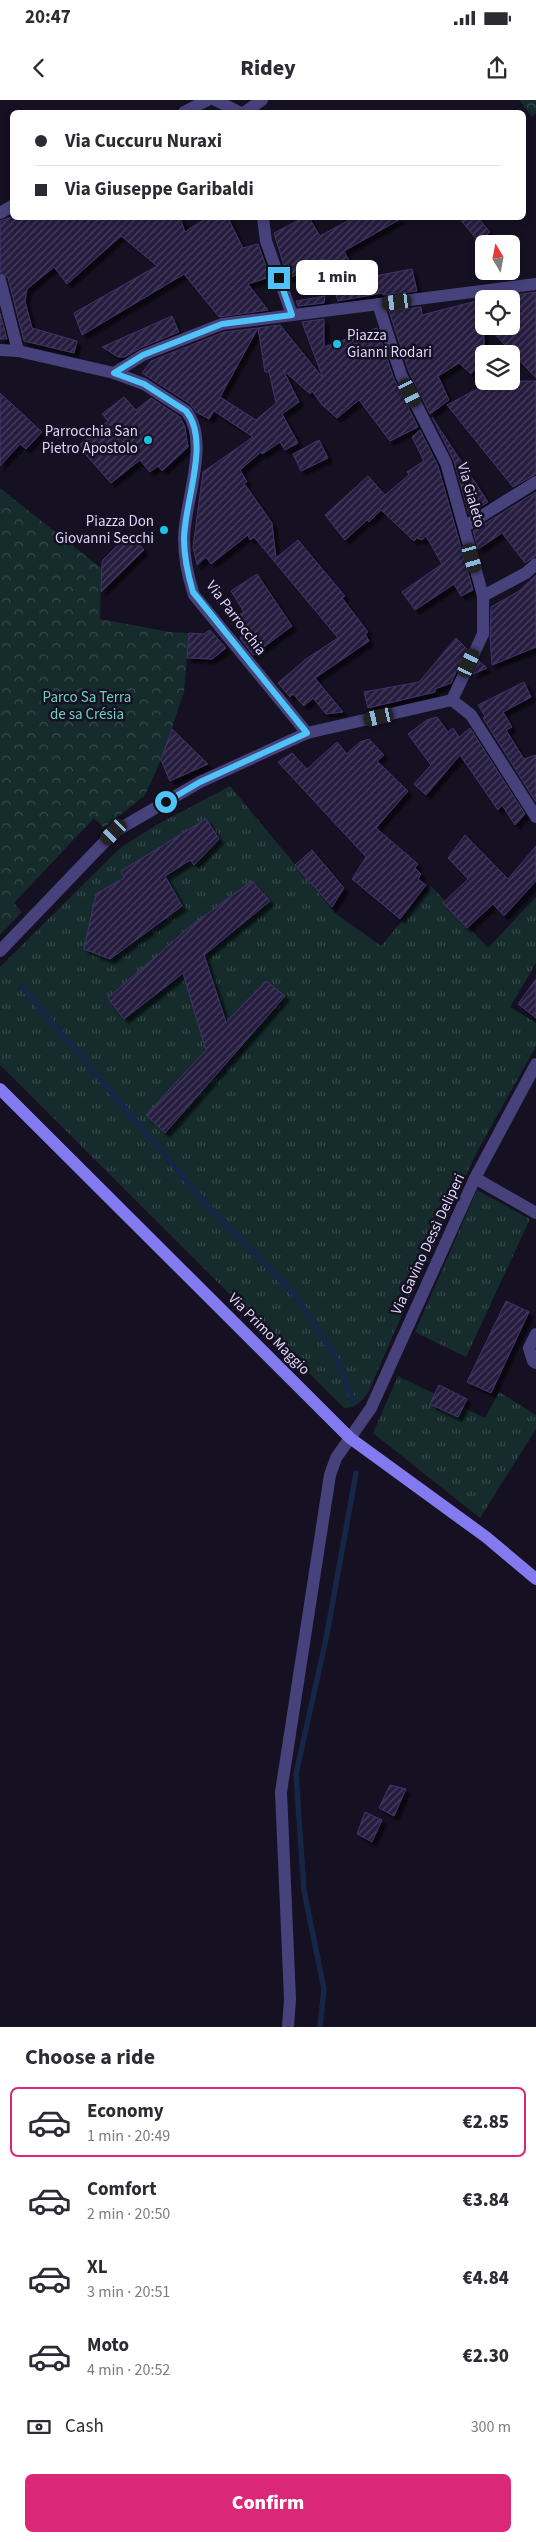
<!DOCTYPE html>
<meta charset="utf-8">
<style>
:root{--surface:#fff;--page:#f7f7f7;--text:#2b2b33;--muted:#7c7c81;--line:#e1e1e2;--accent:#db2777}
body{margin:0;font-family:"Source Sans 3",sans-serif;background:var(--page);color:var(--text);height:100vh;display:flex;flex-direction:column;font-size:19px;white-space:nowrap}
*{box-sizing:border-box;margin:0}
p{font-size:16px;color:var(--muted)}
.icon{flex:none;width:28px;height:28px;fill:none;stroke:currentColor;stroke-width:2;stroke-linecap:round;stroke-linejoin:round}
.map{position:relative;height:1927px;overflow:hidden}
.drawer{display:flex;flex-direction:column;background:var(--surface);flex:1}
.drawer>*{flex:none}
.guide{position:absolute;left:10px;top:10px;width:516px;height:110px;border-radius:8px;box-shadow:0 2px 8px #0003;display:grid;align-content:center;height:110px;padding:0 25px;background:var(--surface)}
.needle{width:32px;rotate:350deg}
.buttons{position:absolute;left:475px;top:135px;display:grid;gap:10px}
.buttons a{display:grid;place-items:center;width:45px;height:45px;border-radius:8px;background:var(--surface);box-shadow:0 2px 8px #0003;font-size:25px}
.end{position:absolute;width:22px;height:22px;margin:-11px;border:6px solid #4fc3f7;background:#111;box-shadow:0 0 0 2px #111}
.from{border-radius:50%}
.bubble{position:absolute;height:35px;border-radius:8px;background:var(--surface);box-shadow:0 2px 8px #0003;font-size:16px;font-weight:800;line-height:35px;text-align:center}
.car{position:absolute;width:15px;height:30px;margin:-15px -8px;border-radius:6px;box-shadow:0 0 4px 1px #0007;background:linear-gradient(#222 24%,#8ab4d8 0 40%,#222 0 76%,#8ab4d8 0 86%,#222 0)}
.guide b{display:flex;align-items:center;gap:18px;height:48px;font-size:19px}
.guide b+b{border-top:1px solid var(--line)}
.guide i{width:12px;height:12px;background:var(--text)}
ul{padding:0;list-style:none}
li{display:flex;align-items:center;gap:15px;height:70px;margin:0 10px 8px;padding:0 15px;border:2px solid transparent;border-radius:8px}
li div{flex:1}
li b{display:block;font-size:19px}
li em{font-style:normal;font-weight:800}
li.on{border-color:var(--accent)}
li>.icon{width:45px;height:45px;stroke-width:1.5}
h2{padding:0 25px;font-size:22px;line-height:60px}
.pay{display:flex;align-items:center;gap:12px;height:55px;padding:0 25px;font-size:19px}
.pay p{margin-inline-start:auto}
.action{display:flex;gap:10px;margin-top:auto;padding:10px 25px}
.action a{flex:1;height:58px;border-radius:8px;background:var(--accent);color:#fff;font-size:20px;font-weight:800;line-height:58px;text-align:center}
.status{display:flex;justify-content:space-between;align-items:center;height:35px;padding:0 25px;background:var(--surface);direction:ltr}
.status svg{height:14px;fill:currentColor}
header{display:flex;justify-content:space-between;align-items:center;height:65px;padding:0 25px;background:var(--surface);font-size:22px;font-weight:800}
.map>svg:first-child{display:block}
.grass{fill:url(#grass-tufts)}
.park{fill:url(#park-crowns)}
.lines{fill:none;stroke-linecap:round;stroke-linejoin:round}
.stream{stroke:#162647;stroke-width:5.5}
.building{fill:url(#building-hatch);stroke:#42346a;filter:url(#shadow)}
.street{stroke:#47427c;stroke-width:12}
.secondary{stroke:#847aef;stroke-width:12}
.route{stroke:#4fc3f7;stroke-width:6}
.poi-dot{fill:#1cc2e1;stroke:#151122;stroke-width:2}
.labels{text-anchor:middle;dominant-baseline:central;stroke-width:5;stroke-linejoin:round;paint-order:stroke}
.poi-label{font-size:15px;fill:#ddd7fa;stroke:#151122;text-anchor:end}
.street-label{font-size:15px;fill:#ddd7fa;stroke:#151122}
.park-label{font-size:15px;fill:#6cd1be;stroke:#151122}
</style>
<div class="status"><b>20:47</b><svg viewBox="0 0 49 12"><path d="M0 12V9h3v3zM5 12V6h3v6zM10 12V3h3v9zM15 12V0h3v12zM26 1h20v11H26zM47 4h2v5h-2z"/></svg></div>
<header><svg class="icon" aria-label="back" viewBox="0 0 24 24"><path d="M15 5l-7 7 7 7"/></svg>Ridey<svg class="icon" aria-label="share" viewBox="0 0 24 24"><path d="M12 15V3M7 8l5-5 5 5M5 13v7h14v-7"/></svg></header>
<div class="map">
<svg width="536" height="1927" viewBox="0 0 536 1927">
<defs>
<pattern id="grass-tufts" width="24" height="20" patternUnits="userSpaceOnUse" patternTransform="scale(1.25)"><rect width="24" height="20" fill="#152b2c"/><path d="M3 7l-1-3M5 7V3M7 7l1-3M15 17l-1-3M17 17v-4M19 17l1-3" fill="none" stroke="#37494c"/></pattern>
<pattern id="park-crowns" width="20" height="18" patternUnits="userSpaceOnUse" patternTransform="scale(1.25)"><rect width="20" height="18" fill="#152b2c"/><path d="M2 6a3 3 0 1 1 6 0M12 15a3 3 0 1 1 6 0" fill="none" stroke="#37494c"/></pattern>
<pattern id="building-hatch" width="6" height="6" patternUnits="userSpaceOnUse" patternTransform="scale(1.25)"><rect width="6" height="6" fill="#281f41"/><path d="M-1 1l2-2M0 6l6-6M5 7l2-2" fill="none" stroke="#473f5d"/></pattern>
<filter id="shadow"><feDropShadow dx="4.5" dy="4.5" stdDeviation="1" flood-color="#0009"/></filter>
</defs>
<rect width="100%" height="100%" fill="#151122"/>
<!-- grass -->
<g class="grass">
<path d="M230 686 335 813 381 846 431 786 488 848 536 797V863L510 907 536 923V946L477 1052 420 1173 368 1293C362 1301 354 1309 344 1308L0 965V867L120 748 158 724Z"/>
<polygon points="477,1090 530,1119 466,1257 415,1232"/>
<polygon points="398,1276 485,1318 499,1292 536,1315 536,1329 480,1418 373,1333"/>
</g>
<!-- park -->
<g class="park">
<polygon points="519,0 536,0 536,13 532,17"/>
<polygon points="0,388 101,468 100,519 170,532 189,533 184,592 161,660 145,695 104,728 94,718 14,803 22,812 0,835"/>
</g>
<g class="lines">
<!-- stream -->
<g class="stream">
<polyline points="22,887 207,1105 295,1195 334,1255 354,1302"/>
<polyline points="320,1927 324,1889 304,1791 296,1674 326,1539 356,1373"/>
</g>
</g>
<!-- building -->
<g class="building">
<polygon points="8,118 180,118 185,132 206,118 228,118 243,148 258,144 270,177 248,184 268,210 219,217 184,174 82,235 74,213 157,166 121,136 67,184 54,167 27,189 25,201 32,228 77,241 74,253 24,241 8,178 0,172 0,121"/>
<polygon points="303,118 309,118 320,136 353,118 402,118 344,151 359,179 412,169 417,191 383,195 383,193 338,201 324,159 288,179 274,133"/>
<polygon points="459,118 478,118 490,132 479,142"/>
<polygon points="536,192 536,278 487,226 511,226 511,199 485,199"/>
<polygon points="325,196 324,203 298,206 296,201"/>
<polygon points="484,199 484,260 471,274 459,263 438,276 449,300 430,314 409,272 389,211 421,207 422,215"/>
<polygon points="0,213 7,239 0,239"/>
<polygon points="172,216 179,232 140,248 125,257 118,257 102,247"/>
<polygon points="324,219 324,247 377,228 394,279 418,327 390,341 359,300 337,318 322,305 312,291 310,294 283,270 299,302 282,314 298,343 285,350 280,342 262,354 261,352 240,370 247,382 244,383 272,423 276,458 298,440 345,496 342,498 368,532 365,534 369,541 315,578 343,612 326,614 313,598 304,606 293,594 290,597 278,583 306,559 338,538 254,437 250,440 248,435 211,464 206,457 197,465 193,447 203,372 253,337 214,311 209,319 196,312 190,304 142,273 151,261 224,232 258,228 220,297 256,320 276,303 269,272 265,272 258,228 280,225 323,278 302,222"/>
<polygon points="492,281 536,281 536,374 513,387 447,305"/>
<polygon points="0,293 42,332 26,349 20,344 0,366"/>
<polygon points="124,297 136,310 151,298 180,317 185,327 188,347 162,371 158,366 150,372 140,360 111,383 78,346 108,321 102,314"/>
<polygon points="432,317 488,402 469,414 454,361"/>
<polygon points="420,330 438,366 473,490 461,496 454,484 415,510 402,492 442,464 426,436 422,440 417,438 414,441 381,410 369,422 367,420 345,440 325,415 368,376 385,395 409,375 407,372 424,361 412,337"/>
<polygon points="319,340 328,358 301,371 293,354"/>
<polygon points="536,392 536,456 525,463 502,433 478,449 473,431"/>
<polygon points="130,433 144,450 101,492 102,461"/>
<polygon points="257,474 292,526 253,555 240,538 247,532 237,516 244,512 231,491"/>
<polygon points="536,475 536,547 492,565 490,538 491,507 519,491"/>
<polygon points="210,530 226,548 212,559 187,558 189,533 204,534"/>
<polygon points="456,538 467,549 451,583 435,589 435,592 368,608 364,592 419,582"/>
<polygon points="479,561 487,568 473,574"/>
<polygon points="524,582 531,597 503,612 512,627 506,630 524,659 536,655 536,702 483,618 485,616 478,605"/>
<polygon points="437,617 448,632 453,628 459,637 470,628 525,714 515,725 502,705 498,710 460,655 426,695 414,684 431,665 408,634 427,620"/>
<polygon points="172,629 208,664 170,681 161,660"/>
<polygon points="369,639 384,655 377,661 408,691 376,728 418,764 415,768 421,774 418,779 426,785 400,819 352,779 366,757 278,662 292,653 307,669 337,642 347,654 360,642"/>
<polygon points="206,719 219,739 194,765 190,760 165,776 182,806 110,859 84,849 96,794 124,778 121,771"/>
<polygon points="465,735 508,779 536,746 536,781 504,816 493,804 467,828 443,803 468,779 448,758"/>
<polygon points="312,750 344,788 332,807 295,765"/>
<polygon points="252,781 270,801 204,855 226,922 266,881 285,896 165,1033 146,1015 206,950 183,873 124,919 108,898 192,825"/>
<polygon points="536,879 536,918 518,904"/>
<polygon points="506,1201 529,1212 491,1293 467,1282"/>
<polygon points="439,1285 467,1299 458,1317 430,1304"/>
<polygon points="390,1685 406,1689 394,1716 379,1708"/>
<polygon points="365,1712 382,1720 372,1742 357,1734"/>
</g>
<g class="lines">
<!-- street -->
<g class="street">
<polyline points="215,0 239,12"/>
<polyline points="184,12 208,0"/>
<polyline points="245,12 262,0"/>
<polyline points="0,113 12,106"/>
<polyline points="263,118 266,141 292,215"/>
<polyline points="0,180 18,251"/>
<polyline points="378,204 401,275 446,363 483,496 483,534 452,600"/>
<path d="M0 250 18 251 114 273 144 284 186 311C211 341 184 403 184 439 184 458 188 477 194 495L307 633"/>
<polyline points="114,273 143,255 222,224 536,184"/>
<polyline points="464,427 536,382"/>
<polyline points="483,496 526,473 536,464"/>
<polyline points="452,600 471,615 536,717"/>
<polyline points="0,851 114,732 200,682 307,633 452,600"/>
<polyline points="475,1078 536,1113"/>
<polyline points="536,1234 529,1248 533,1261 536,1263"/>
<polyline points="288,1927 290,1899 281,1692 330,1375 336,1358 371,1308 475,1078 536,964"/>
</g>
<!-- secondary -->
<polyline class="secondary" points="0,989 350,1338 486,1437 536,1479"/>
</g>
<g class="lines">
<!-- route -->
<path class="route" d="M166 702 200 682 307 633 193 492C188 475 184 457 184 439 184 403 211 341 186 311L144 284 114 273 143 255 222 224 292 215 279 178"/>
</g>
<!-- markers -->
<g class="poi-dot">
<circle cx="337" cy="244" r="5"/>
<circle cx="148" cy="340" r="5"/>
<circle cx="164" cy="430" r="5"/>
</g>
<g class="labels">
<!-- poi labels -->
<g class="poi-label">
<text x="347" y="235" text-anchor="start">Piazza<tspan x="347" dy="17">Gianni Rodari</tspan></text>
<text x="138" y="331">Parrocchia San<tspan x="138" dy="17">Pietro Apostolo</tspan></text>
<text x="154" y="421">Piazza Don<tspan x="154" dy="17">Giovanni Secchi</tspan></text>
</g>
<!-- street labels -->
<g class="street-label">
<text transform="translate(471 395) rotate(74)">Via Gialeto</text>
<text transform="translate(236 518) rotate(53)">Via Parrocchia</text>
<text transform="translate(428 1144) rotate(-65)">Via Gavino Dessì Deliperi</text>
<text transform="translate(269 1234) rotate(45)">Via Primo Maggio</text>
</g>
<!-- park labels -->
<g class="park-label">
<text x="87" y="597">Parco Sa Terra<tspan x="87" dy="17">de sa Crésia</tspan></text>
</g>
</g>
</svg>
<div class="buttons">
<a><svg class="needle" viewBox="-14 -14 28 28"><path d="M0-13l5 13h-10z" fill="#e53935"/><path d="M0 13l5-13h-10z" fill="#7c7c81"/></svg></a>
<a><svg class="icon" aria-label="locate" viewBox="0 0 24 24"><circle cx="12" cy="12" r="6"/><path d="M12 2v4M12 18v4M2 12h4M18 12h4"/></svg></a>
<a><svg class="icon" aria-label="layers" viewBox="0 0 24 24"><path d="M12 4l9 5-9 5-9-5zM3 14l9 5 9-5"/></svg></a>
</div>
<i class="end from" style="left:166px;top:702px"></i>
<i class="end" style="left:279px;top:178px"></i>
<div class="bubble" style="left:296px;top:160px;width:82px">1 min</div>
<i class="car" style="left:397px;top:202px;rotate:263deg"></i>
<i class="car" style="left:410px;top:293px;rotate:153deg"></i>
<i class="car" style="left:472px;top:458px;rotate:164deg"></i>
<i class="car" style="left:469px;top:563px;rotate:25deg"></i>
<i class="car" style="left:379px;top:617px;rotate:257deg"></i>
<i class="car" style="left:114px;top:732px;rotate:224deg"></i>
<div class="guide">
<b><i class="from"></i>Via Cuccuru Nuraxi</b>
<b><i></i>Via Giuseppe Garibaldi</b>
</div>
</div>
<section class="drawer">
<h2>Choose a ride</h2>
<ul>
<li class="on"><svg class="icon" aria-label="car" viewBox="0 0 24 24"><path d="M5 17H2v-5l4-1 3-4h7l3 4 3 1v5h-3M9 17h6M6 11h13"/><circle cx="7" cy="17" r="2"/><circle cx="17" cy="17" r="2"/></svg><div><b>Economy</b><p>1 min · 20:49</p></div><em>€2.85</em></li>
<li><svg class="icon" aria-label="car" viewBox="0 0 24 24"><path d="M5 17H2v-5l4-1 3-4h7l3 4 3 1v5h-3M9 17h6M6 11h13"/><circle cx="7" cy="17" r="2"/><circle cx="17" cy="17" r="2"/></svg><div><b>Comfort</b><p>2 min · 20:50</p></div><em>€3.84</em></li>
<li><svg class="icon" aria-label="car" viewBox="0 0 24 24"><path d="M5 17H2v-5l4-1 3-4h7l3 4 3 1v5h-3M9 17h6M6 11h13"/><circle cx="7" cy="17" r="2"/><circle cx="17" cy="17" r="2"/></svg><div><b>XL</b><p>3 min · 20:51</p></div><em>€4.84</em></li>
<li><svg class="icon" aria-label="car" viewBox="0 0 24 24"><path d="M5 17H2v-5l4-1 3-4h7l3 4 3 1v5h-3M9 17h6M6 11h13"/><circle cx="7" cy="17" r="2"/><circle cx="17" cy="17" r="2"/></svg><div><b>Moto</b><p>4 min · 20:52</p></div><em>€2.30</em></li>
</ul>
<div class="pay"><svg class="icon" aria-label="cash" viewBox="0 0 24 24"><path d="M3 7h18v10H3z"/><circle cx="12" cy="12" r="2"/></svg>Cash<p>300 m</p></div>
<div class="action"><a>Confirm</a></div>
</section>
